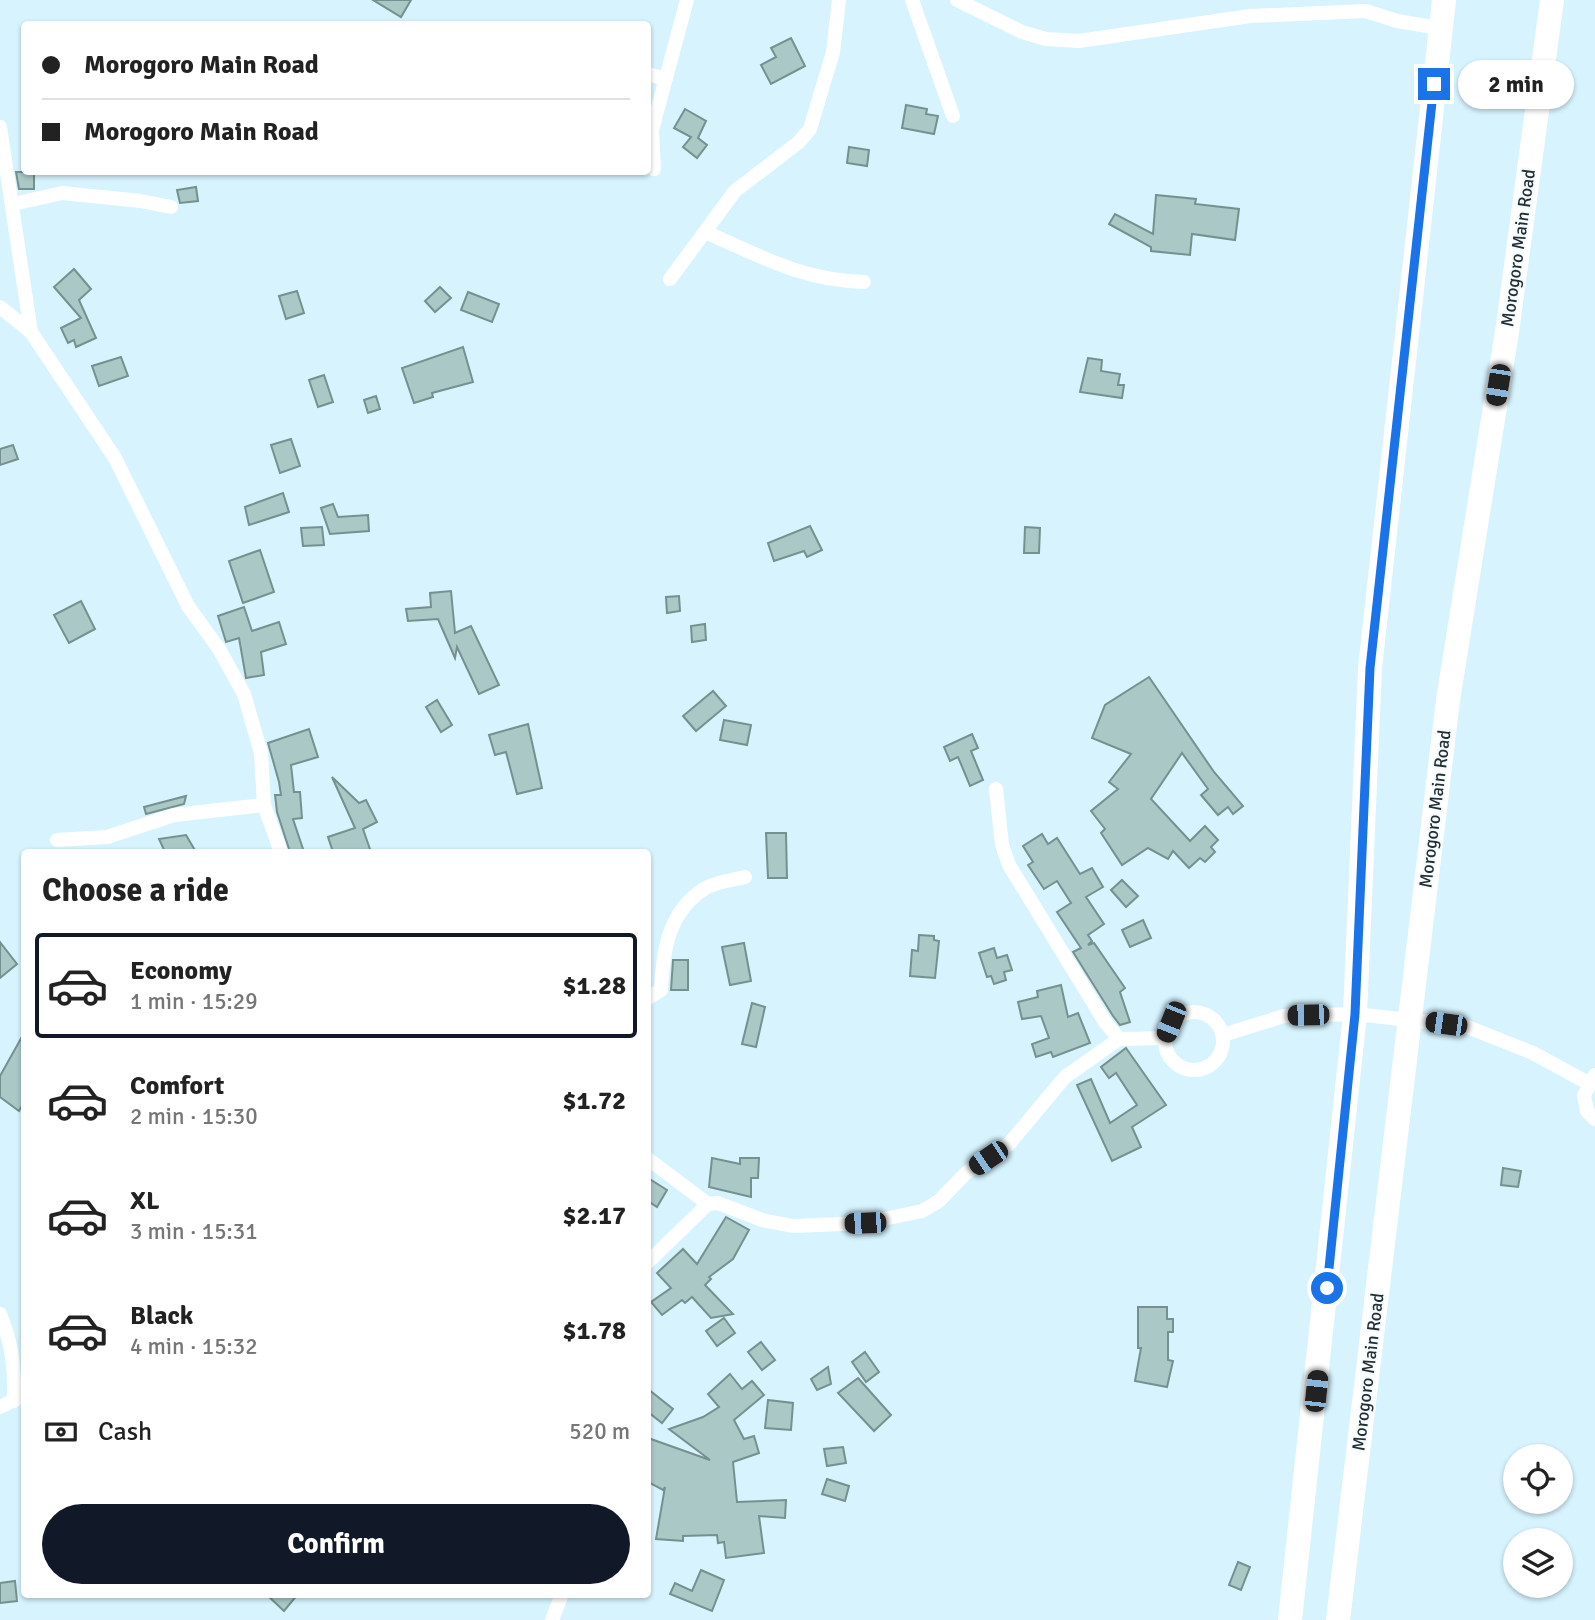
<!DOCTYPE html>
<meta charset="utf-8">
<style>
:root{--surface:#fff;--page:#f6f6f6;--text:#222;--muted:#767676;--line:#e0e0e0;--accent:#111827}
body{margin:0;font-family:Signika,sans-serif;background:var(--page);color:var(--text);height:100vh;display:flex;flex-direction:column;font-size:26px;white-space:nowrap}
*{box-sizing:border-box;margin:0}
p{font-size:23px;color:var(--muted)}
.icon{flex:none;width:38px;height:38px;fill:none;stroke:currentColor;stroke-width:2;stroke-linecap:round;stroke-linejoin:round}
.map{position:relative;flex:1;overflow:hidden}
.side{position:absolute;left:21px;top:849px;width:630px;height:749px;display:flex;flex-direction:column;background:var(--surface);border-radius:7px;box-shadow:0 2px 5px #0004}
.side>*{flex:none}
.top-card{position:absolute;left:21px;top:21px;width:630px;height:154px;border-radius:7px;box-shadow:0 2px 5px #0004;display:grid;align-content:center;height:154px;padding:0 21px;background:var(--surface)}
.buttons{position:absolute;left:1503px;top:1444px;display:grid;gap:14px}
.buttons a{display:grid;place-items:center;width:70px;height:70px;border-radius:50%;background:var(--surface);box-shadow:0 2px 5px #0004;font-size:35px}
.end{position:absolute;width:32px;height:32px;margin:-16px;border:9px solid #1a73e8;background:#fff;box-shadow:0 0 0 4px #fff}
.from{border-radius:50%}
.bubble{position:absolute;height:49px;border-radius:24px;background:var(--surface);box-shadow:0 2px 5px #0004;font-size:23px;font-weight:700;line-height:49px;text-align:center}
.car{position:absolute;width:21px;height:42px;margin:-21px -10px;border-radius:9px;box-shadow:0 0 5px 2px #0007;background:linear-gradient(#222 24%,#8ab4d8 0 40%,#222 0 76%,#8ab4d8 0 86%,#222 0)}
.top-card b{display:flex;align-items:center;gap:24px;height:66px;font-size:26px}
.top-card b+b{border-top:2px solid var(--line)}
.top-card i{width:18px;height:18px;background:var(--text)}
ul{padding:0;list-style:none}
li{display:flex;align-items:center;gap:21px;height:105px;margin:0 14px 10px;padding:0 7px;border:4px solid transparent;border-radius:7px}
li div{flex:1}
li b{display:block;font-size:26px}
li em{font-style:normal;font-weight:700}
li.on{border-color:var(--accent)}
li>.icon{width:63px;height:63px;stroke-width:1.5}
h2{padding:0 21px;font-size:32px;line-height:84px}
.pay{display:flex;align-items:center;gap:18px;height:77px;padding:0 21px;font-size:26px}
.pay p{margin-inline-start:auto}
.button{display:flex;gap:14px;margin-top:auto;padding:14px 21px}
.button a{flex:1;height:80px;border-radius:42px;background:var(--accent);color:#fff;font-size:28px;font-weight:700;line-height:80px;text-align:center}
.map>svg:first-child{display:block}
.building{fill:#a9c8c6;stroke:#74918f;stroke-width:2}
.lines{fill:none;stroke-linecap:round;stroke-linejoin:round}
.street{stroke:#fff;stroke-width:14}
.highway{stroke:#fff;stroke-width:24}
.route{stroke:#1a73e8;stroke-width:9}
.labels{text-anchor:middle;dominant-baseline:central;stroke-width:5;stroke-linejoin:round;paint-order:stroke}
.street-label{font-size:18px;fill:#242e32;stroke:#f6fcfe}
</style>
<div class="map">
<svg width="1595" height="1620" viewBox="0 0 1595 1620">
<rect width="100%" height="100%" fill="#d7f3fe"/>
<!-- building -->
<g class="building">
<polygon points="373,0 411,0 401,17"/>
<polygon points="791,38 805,66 771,84 761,65 776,57 771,48"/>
<polygon points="906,105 927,109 926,114 938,116 934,134 902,128"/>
<polygon points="685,109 706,121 698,138 707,145 697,158 683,147 691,137 674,128"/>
<polygon points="849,147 869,150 867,166 847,163"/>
<polygon points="16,172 34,172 34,189 19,189"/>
<polygon points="196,187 198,201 180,203 177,190"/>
<polygon points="1156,195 1196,199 1195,204 1239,209 1235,240 1192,234 1190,255 1151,251 1151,247 1109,224 1115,214 1153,234"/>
<polygon points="74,269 91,289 79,300 96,338 76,347 74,340 68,343 61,328 81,318 54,287"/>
<polygon points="440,287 451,298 435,312 425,301"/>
<polygon points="297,291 304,313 286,319 279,296"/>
<polygon points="468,292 499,304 492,322 461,310"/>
<polygon points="463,347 473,382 432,393 433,397 414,403 402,368"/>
<polygon points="121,357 128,376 99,386 92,366"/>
<polygon points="1088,358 1102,360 1101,371 1120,374 1118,385 1124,385 1122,398 1080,392"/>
<polygon points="324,375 333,402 318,407 309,380"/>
<polygon points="376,396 380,409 368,413 364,400"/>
<polygon points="291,439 300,466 280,473 271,445"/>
<polygon points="13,445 18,459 0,465 0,449"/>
<polygon points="283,493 289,512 249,525 245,507"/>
<polygon points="333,504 338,517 368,515 369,531 330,534 321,508"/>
<polygon points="810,526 822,550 807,557 804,551 774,561 768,543"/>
<polygon points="322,527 324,545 303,546 301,528"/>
<polygon points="1025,527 1040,528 1039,553 1024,553"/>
<polygon points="260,550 274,592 243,603 229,561"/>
<polygon points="451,591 455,633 471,626 499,685 479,694 457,647 455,658 438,619 408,621 406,609 431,607 430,593"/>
<polygon points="679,596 680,611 667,613 666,597"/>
<polygon points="81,601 95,629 69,643 54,615"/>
<polygon points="244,607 252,631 279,622 286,644 261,652 264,675 246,678 239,638 226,642 218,616"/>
<polygon points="705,624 706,640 692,642 691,626"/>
<polygon points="1149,677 1214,772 1243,806 1233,814 1228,807 1218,815 1201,795 1208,789 1182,753 1151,799 1190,841 1205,826 1218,840 1211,847 1215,852 1205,862 1200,858 1189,868 1173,851 1168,859 1148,848 1122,865 1101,833 1105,829 1091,811 1118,789 1109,782 1131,754 1092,738 1105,705"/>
<polygon points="713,691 726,706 696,731 683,716"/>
<polygon points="437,700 452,725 441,732 426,707"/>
<polygon points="724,720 751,725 747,745 720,740"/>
<polygon points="528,724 542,788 517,794 506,752 495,755 489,735"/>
<polygon points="309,729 318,757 291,765 294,792 300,792 302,818 293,819 304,852 290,852 277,812 275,795 281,795 279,782 268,743"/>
<polygon points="972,734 978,748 971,751 983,780 970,786 958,757 950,761 944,747"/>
<polygon points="332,777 359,803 366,800 377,822 363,829 371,852 333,852 328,837 355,828"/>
<polygon points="186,796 184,804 146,814 144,807"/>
<polygon points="766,833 786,833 787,878 768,878"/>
<polygon points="1042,834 1048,844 1057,838 1080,874 1092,868 1103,887 1086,897 1104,924 1088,935 1092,941 1088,945 1094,943 1125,988 1120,992 1130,1022 1120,1025 1113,1016 1073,952 1081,948 1057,912 1071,903 1057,881 1044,889 1028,865 1033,862 1023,846"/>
<polygon points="186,835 196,852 165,852 159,839"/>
<polygon points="1122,880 1138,896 1126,907 1111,890"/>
<polygon points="1143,920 1151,938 1130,947 1122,930"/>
<polygon points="919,935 934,936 934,940 939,941 935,978 910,976 912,950 918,951"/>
<polygon points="0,942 17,964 0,978"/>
<polygon points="744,943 751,981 730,985 722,947"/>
<polygon points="994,948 997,958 1007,955 1012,970 1004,972 1006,980 994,984 991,976 987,977 979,953"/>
<polygon points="673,960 688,960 688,990 671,990"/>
<polygon points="1061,985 1068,1017 1078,1013 1090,1043 1053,1057 1051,1052 1036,1057 1032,1044 1049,1038 1041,1016 1022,1019 1018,1002 1038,997 1037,991"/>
<polygon points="752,1003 765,1007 756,1047 742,1044"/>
<polygon points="24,1033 24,1102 19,1111 0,1097 0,1076"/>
<polygon points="1126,1048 1166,1105 1132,1127 1141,1147 1112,1161 1077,1085 1091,1079 1110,1123 1137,1105 1116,1073 1109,1078 1101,1067"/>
<polygon points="712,1158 740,1164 740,1158 759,1158 758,1178 751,1178 751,1197 709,1187"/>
<polygon points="1503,1168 1521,1171 1518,1187 1501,1185"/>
<polygon points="648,1178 667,1190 657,1207 648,1201"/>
<polygon points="726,1217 749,1230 733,1259 709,1277 711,1279 705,1285 733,1314 711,1318 692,1297 685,1303 682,1300 662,1315 651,1302 671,1288 657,1273 683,1249 697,1264"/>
<polygon points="1138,1307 1167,1307 1167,1319 1173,1319 1173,1332 1168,1332 1168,1360 1173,1361 1167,1387 1135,1381 1141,1348 1138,1348"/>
<polygon points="724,1318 735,1333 717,1346 706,1331"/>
<polygon points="761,1342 775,1360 762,1370 748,1352"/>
<polygon points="865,1352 879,1372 866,1382 852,1362"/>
<polygon points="828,1367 831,1384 817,1390 811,1379"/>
<polygon points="730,1374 742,1389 752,1381 764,1395 734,1420 744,1439 754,1436 759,1453 733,1462 737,1502 786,1500 785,1518 759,1516 764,1553 726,1558 724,1542 718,1543 717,1535 683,1536 683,1541 656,1539 665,1487 663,1490 648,1482 648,1438 710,1460 669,1429 703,1417 719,1407 708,1394"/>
<polygon points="858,1378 891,1415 874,1431 838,1393"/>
<polygon points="648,1389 673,1409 662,1423 648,1412"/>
<polygon points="768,1400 793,1403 791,1430 765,1428"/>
<polygon points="843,1447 846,1463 827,1466 824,1449"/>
<polygon points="827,1479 849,1486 845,1501 822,1494"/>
<polygon points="1238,1562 1250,1567 1241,1590 1229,1585"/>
<polygon points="701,1570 724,1580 712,1611 670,1594 675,1583 692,1591"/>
<polygon points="15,1581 17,1601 0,1603 0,1583"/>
<polygon points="266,1594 298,1594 284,1611"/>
</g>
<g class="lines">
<!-- street -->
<g class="street">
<polyline points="912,0 953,116"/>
<polyline points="957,0 1022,32 1046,39 1079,41 1250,16 1366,11 1397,21 1440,28"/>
<polyline points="648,74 665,79"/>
<polyline points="0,127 31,332"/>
<polyline points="654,169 652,130 687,0"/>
<polyline points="13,204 62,193 141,201 171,207"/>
<path d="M705 232C761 256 800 280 864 282"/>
<polyline points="670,279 735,191 799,142 810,129 833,52 839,0"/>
<polyline points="0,307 31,332 115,458 188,606 219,649 244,694 261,753 264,805 281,852"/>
<polyline points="996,789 1002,845 1009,865 1105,1022 1119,1039"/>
<polyline points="57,840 107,837 174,815 264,805"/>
<path d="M648 998 661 990C663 951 668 912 704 889 714 882 733 880 745 877"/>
<circle cx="1194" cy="1041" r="29"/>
<polyline points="1223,1035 1284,1016 1355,1014 1465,1026 1533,1053 1588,1083"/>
<polyline points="1595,1075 1584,1095 1587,1111 1595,1119"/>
<polyline points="648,1159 708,1204"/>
<polyline points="648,1262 708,1204 718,1203 762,1220 793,1226 865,1223 922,1211 939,1201 966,1173 1009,1144 1065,1077 1119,1039 1165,1038"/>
<path d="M0 1314C12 1343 15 1369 14 1401"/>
<polyline points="0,1407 24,1395"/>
<polyline points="552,1620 562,1594"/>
</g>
<!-- highway -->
<g class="highway">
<polyline points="1290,1620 1355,1014 1370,668 1444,0"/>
<polyline points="1338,1620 1448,700 1507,332 1552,0"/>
</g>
</g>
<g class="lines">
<!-- route -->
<polyline class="route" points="1327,1288 1355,1014 1370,668 1434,84"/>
</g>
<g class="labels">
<!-- street labels -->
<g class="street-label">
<text transform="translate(1518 248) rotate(-82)">Morogoro Main Road</text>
<text transform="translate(1435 809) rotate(-83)">Morogoro Main Road</text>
<text transform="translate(1368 1372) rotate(-83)">Morogoro Main Road</text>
</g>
</g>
</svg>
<div class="buttons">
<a><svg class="icon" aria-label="locate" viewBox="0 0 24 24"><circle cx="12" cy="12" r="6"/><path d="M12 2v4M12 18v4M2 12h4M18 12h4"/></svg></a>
<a><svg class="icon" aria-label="layers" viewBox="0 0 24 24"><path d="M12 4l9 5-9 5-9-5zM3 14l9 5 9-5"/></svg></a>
</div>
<i class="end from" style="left:1327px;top:1288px"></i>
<i class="end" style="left:1434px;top:84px"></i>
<div class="bubble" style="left:1458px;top:60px;width:116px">2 min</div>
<i class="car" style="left:1498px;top:385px;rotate:189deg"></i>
<i class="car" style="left:1308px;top:1015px;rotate:269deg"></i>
<i class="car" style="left:1171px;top:1022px;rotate:202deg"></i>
<i class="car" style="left:1446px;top:1024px;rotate:278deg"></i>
<i class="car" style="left:988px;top:1158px;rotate:236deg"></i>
<i class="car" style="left:865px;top:1223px;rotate:268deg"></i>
<i class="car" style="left:1316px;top:1391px;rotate:6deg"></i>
<div class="top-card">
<b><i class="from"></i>Morogoro Main Road</b>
<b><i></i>Morogoro Main Road</b>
</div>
<section class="side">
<h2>Choose a ride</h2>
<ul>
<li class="on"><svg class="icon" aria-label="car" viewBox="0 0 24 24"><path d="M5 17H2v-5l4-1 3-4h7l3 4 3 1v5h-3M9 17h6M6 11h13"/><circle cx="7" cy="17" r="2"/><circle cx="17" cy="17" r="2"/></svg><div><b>Economy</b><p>1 min · 15:29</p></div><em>$1.28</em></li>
<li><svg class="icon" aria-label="car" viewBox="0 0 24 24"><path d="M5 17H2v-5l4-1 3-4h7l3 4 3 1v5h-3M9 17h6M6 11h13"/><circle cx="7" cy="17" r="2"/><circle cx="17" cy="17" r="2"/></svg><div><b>Comfort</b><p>2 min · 15:30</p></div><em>$1.72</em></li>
<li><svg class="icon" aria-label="car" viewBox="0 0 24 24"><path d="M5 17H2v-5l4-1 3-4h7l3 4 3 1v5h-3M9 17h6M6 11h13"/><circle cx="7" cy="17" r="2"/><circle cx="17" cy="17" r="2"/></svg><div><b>XL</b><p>3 min · 15:31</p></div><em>$2.17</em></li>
<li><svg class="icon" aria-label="car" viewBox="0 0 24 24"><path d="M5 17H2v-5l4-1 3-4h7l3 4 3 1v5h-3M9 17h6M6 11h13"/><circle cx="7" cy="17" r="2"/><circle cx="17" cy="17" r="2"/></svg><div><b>Black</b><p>4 min · 15:32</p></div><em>$1.78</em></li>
</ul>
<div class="pay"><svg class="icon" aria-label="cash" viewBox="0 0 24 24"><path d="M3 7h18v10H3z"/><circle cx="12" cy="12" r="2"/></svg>Cash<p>520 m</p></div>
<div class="button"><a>Confirm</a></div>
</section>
</div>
